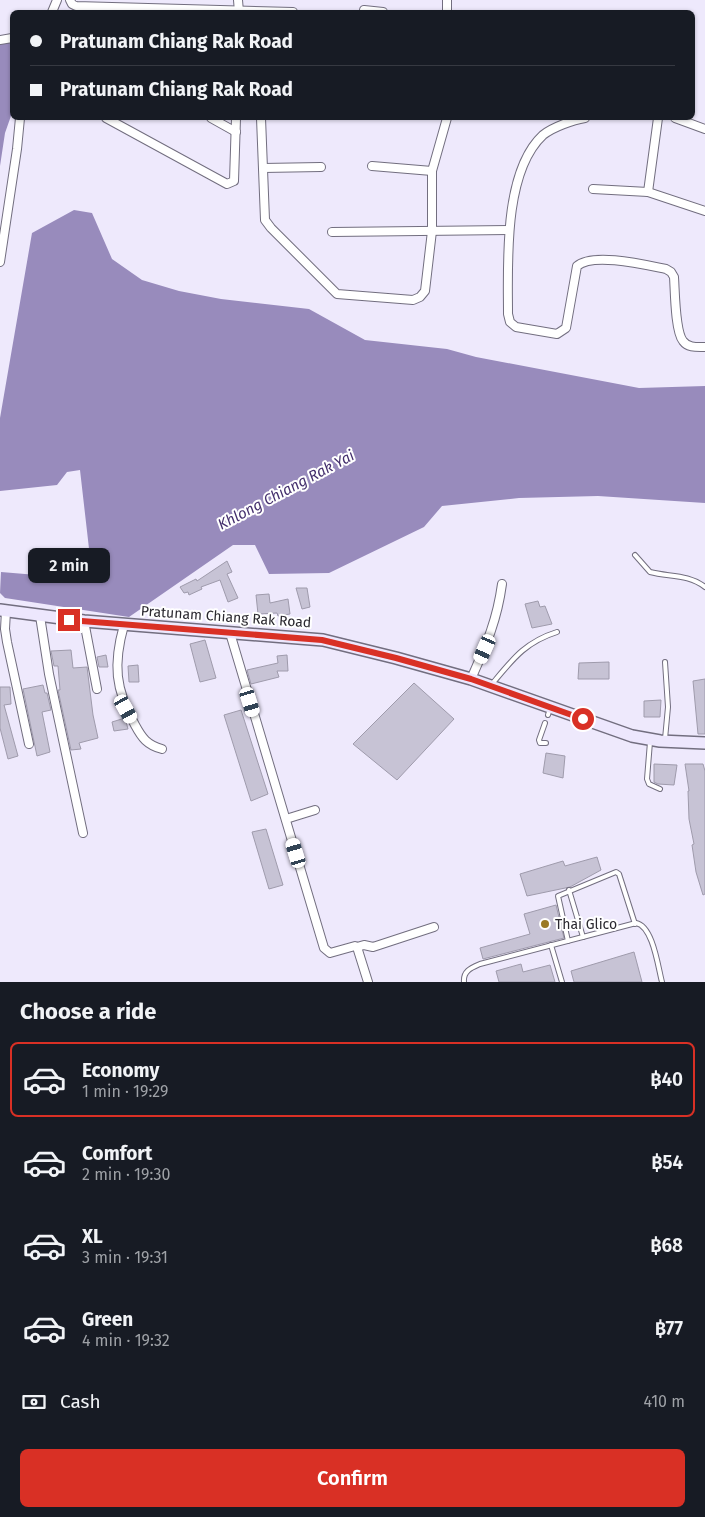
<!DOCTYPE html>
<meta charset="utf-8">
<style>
:root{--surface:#171b24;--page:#20242c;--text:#f1f3f6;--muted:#9ea1a6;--line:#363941;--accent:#d93025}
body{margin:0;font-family:"Fira Sans",sans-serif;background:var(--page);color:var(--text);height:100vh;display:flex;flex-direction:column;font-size:19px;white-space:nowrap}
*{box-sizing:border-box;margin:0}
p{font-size:16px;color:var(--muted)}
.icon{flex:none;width:28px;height:28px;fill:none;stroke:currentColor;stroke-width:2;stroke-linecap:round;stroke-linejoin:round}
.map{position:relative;height:982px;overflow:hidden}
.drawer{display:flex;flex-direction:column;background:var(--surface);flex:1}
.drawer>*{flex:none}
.hud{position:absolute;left:10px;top:10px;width:685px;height:110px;border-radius:8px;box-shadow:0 1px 4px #0004;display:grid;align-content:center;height:110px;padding:0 20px;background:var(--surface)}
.end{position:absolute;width:22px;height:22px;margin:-11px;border:6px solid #d93025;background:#fff;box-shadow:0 0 0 2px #fff}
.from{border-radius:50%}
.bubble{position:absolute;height:35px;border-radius:8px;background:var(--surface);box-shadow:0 1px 4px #0004;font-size:16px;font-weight:600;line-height:35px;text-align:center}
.car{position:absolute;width:15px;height:30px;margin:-15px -8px;border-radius:6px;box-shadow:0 0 4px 1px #0007;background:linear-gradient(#fff 24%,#345 0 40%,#fff 0 76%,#345 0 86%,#fff 0)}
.hud b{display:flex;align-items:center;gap:18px;height:48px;font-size:19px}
.hud b+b{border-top:1px solid var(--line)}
.hud i{width:12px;height:12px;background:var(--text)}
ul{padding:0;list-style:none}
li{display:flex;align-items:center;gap:15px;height:75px;margin:0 10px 8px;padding:0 10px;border:2px solid transparent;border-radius:8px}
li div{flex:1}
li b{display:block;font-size:19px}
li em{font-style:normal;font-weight:600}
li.on{border-color:var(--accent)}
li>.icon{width:45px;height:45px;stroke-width:1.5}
h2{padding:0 20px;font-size:22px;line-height:60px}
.pay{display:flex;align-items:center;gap:12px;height:55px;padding:0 20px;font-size:19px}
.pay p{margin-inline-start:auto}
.primary-button{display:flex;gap:10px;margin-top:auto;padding:10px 20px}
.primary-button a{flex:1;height:58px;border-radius:8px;background:var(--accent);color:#fff;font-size:20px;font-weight:600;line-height:58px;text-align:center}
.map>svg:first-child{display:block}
.water{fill:#988bbc}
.building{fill:#c7c3d5;stroke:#9f9bac}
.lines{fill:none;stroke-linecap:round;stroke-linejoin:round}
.lane-casing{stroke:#726e7f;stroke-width:6}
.street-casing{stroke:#726e7f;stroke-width:10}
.secondary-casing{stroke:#726e7f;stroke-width:14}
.lane{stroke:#fff;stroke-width:4}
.street{stroke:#fff;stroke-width:8}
.secondary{stroke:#ede7fd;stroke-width:11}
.route{stroke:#d93025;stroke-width:6}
.poi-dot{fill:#9b7a24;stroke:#fff;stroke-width:2}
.labels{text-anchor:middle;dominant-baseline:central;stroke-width:4;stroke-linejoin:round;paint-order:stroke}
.street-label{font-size:14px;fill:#2a282f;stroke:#fff}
.poi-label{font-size:14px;fill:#2a282f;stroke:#fff;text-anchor:start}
.water-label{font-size:15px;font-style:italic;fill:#442f6d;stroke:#fff}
</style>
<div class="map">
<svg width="705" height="982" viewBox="0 0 705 982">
<rect width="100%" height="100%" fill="#eee9fc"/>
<!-- water -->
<g class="water">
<polygon points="0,42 12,43 12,113 5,133 0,166"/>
<polygon points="74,210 92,213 112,259 142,280 179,291 221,299 309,309 365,340 447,349 476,357 639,388 705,386 705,503 598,496 519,498 442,506 424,527 329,573 269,574 255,545 233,545 129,617 5,598 0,593 1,572 73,578 91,566 80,470 67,472 57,485 0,491 0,418 32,233"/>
</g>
<!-- building -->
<g class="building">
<polygon points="227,561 232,572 227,574 238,598 228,602 220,580 201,587 202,589 189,595 188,592 184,593 180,587 196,579 197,581"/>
<polygon points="296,588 307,588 310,607 302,609"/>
<polygon points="269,594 270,603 288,599 290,614 278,616 277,613 258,614 256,595"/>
<polygon points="538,601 540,607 545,606 552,624 532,628 525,604"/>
<polygon points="205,640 216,678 200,682 190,644"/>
<polygon points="71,650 73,668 87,667 93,715 98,738 79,743 81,749 71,750 58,690 60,690 58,666 54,666 51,651"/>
<polygon points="106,655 108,667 99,667 97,657"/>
<polygon points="287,655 288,671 277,671 279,677 251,684 247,670 278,663 277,656"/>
<polygon points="609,662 609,679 578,679 579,663"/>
<polygon points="138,665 139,682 129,682 128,666"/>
<polygon points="705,679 705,734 698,734 693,681"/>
<polygon points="414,683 454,719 397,780 353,744"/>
<polygon points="43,685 45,693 47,693 51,710 42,712 50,752 37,756 23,689"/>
<polygon points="0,687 10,687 11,704 4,705 18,756 8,759 0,728"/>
<polygon points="661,700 660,717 644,717 644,701"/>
<polygon points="241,710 268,794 251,801 224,715"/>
<polygon points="125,718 128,729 114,731 112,722"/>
<polygon points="546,753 565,756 563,778 543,773"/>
<polygon points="654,764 677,765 674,785 658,784 654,782"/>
<polygon points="685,764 703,764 705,771 705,894 703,895 696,872 692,845 694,844 689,819 688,791 689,791"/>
<polygon points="266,829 283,885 269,889 252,832"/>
<polygon points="597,857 601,870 570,887 527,896 520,874 563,861 565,866"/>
<polygon points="556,905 564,938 483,959 480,948 530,934 524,914"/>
<polygon points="634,952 642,982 574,982 571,971"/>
<polygon points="521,964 523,972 550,965 555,982 499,982 496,971"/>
</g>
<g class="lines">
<!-- lane casing -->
<g class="lane-casing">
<g id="lane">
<path d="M635 555 650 572C669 577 688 574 705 587"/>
<path d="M492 684C512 660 525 642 557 632"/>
<polyline points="548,715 550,708"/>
<polyline points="545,723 539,740 540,743 546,743"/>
<polyline points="665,739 668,707 665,662"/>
<polyline points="650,742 647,779 649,784 660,789"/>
<polyline points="569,890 583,937"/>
<polyline points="568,941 558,896 616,872 619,874 635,924"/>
<polyline points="551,945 562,982"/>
<path d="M464 982C463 971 471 968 480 964L636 923C653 926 658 967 662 982"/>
</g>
</g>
<!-- street casing -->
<g class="street-casing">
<g id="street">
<polyline points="70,0 72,4 76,6 293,12"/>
<polyline points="238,0 239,12"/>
<polyline points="364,10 383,12"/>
<polyline points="52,12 57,0"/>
<polyline points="447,12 447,0"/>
<polyline points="0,40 12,38"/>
<polyline points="106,118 227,184 234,181 236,118"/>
<polyline points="211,118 236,132"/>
<polyline points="261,118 265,220 271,228 337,294 413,300 420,297 425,291 432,231 432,171 447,118"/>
<path d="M585 118C573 120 553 127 543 135 503 172 508 264 508 314L510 322 516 327 557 334 566 328 577 266C593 252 646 265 666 269L671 272 674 277C675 291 675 331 683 341 688 348 697 347 705 347"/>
<polyline points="675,118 705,129"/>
<polyline points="372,166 432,171"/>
<polyline points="263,168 321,167"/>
<polyline points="593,189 648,192 705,211"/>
<polyline points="648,192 658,118"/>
<polyline points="332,232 509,230"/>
<polyline points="0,262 17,149 20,118"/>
<polyline points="6,611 5,629 7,642 29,744"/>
<polyline points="40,616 49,674 83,833"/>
<polyline points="84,621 97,689"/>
<path d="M124 625C113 664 115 689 135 725 142 738 147 745 162 749"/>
<polyline points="230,633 324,948 330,953 355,946 357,947 368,982"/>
<path d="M471 679C486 645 497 621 502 584"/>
<polyline points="286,819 315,810"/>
<polyline points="357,947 364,945 373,947 434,927"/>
</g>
</g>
<!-- secondary casing -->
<g class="secondary-casing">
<polyline id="secondary" points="0,610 84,621 323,640 396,658 471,679 632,736 660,741 705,743"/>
</g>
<!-- lane -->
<use href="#lane" class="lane"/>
<!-- street -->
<use href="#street" class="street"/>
<!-- secondary -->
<use href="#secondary" class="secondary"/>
</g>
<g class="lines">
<!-- route -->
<polyline class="route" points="69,620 322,640 396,658 471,679 583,719"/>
</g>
<!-- markers -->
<circle class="poi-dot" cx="545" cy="924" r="5"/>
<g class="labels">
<!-- street labels -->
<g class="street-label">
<text transform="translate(226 617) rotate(4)">Pratunam Chiang Rak Road</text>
</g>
<!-- poi labels -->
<g class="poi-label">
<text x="555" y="924">Thai Glico</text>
</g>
<!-- water labels -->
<g class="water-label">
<text transform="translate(286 490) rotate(-28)">Khlong Chiang Rak Yai</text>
</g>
</g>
</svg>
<i class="end from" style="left:583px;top:719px"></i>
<i class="end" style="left:69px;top:620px"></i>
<div class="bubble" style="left:28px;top:548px;width:82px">2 min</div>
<i class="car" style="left:485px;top:649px;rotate:204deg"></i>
<i class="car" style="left:250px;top:702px;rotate:163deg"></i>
<i class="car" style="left:126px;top:709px;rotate:151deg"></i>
<i class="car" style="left:296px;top:853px;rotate:343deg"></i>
<div class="hud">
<b><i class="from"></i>Pratunam Chiang Rak Road</b>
<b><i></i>Pratunam Chiang Rak Road</b>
</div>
</div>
<section class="drawer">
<h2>Choose a ride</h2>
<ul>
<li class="on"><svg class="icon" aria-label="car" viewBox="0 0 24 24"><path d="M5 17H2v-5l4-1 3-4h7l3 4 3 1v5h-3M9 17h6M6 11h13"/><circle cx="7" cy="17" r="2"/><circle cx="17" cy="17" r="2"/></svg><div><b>Economy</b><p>1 min · 19:29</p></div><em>฿40</em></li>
<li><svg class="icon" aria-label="car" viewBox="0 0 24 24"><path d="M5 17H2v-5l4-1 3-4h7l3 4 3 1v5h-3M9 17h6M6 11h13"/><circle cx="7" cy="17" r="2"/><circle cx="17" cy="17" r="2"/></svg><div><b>Comfort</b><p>2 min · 19:30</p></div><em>฿54</em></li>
<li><svg class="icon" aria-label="car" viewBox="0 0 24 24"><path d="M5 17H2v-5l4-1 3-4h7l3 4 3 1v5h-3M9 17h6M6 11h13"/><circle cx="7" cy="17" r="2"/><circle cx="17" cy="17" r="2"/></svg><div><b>XL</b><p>3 min · 19:31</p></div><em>฿68</em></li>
<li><svg class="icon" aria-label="car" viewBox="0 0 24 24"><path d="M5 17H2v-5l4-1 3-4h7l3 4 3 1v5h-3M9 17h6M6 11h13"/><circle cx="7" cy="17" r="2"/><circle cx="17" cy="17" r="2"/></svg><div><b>Green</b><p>4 min · 19:32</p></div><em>฿77</em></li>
</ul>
<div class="pay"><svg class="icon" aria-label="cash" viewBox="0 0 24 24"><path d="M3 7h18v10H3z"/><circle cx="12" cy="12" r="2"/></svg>Cash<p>410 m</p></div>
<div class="primary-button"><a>Confirm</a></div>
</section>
